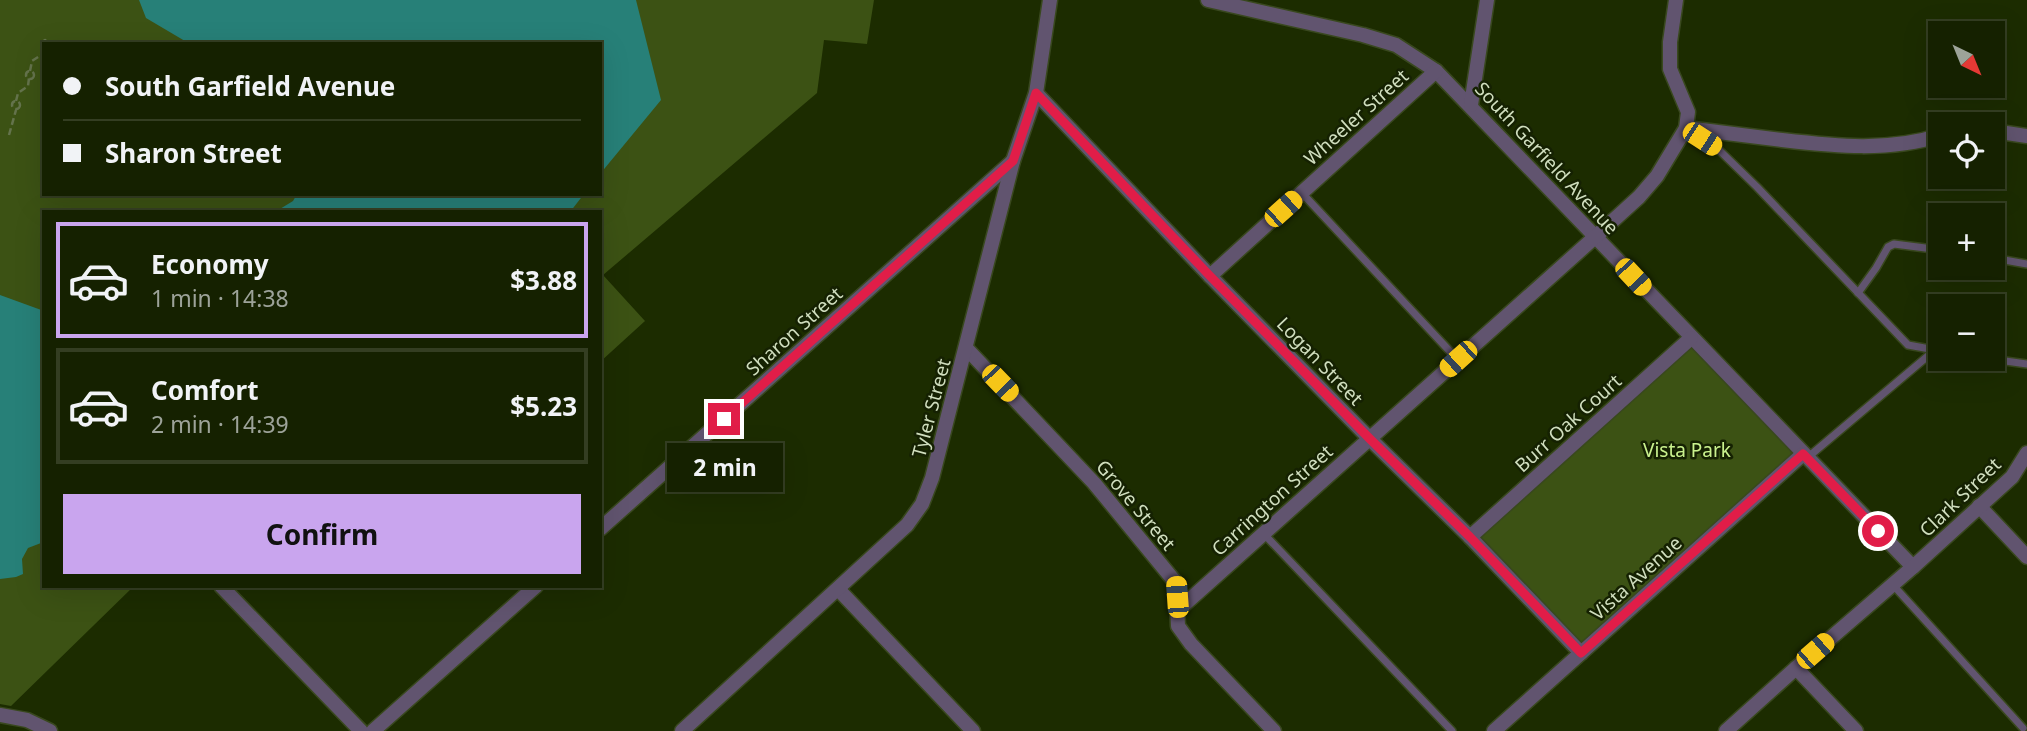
<!DOCTYPE html>
<meta charset="utf-8">
<style>
:root{--surface:#152100;--page:#1e290a;--text:#f1f3f6;--muted:#9da399;--line:#343e22;--accent:#c9a5ee}
body{margin:0;font-family:"Noto Sans",sans-serif;background:var(--page);color:var(--text);height:100vh;display:flex;flex-direction:column;font-size:26px;white-space:nowrap}
*{box-sizing:border-box;margin:0}
p{font-size:23px;color:var(--muted)}
.icon{flex:none;width:38px;height:38px;fill:none;stroke:currentColor;stroke-width:2;stroke-linecap:round;stroke-linejoin:round}
.map{position:relative;flex:1;overflow:hidden}
.panel{position:absolute;left:42px;top:210px;width:560px;height:378px;display:flex;flex-direction:column;background:var(--surface);border-radius:0px;box-shadow:0 7px 28px #0002,0 0 0 2px var(--line)}
.panel>*{flex:none}
.top-card{position:absolute;left:42px;top:42px;width:560px;height:154px;border-radius:0px;box-shadow:0 7px 28px #0002,0 0 0 2px var(--line);display:grid;align-content:center;height:154px;padding:0 21px;background:var(--surface)}
.needle{width:46px;rotate:137deg}
.tools{position:absolute;left:1928px;top:21px;display:grid;gap:14px}
.tools a{display:grid;place-items:center;width:77px;height:77px;border-radius:0px;background:var(--surface);box-shadow:0 7px 28px #0002,0 0 0 2px var(--line);font-size:35px}
.end{position:absolute;width:32px;height:32px;margin:-16px;border:9px solid #e11d48;background:#fff;box-shadow:0 0 0 4px #fff}
.from{border-radius:50%}
.bubble{position:absolute;height:49px;border-radius:0px;background:var(--surface);box-shadow:0 7px 28px #0002,0 0 0 2px var(--line);font-size:23px;font-weight:700;line-height:49px;text-align:center}
.car{position:absolute;width:21px;height:42px;margin:-21px -10px;border-radius:9px;box-shadow:0 0 5px 2px #0007;background:linear-gradient(#f5c518 24%,#345 0 40%,#f5c518 0 76%,#345 0 86%,#f5c518 0)}
.top-card b{display:flex;align-items:center;gap:24px;height:66px;font-size:26px}
.top-card b+b{border-top:2px solid var(--line)}
.top-card i{width:18px;height:18px;background:var(--text)}
ul{padding:12px 0 0;list-style:none}
li{display:flex;align-items:center;gap:21px;height:116px;margin:0 14px 10px;padding:0 7px;border:4px solid var(--line);border-radius:0px}
li div{flex:1}
li b{display:block;font-size:26px}
li em{font-style:normal;font-weight:700}
li.current{border-color:var(--accent)}
li>.icon{width:63px;height:63px;stroke-width:1.5}
.action{display:flex;gap:14px;margin-top:auto;padding:14px 21px}
.action a{flex:1;height:80px;border-radius:0px;background:var(--accent);color:#111;font-size:28px;font-weight:700;line-height:80px;text-align:center}
.map>svg:first-child{display:block}
.green{fill:#3c5214;fill-rule:evenodd}
.water{fill:#278078}
.lines{fill:none;stroke-linecap:round;stroke-linejoin:round}
.service-casing{stroke:#39481e;stroke-width:10}
.minor-casing{stroke:#39481e;stroke-width:17}
.path{stroke:#64734c;stroke-width:2.5;stroke-dasharray:7 3.5;stroke-linecap:butt}
.service{stroke:#61546f;stroke-width:7}
.minor{stroke:#61546f;stroke-width:14}
.route{stroke:#e11d48;stroke-width:9}
.labels{text-anchor:middle;dominant-baseline:central;stroke-width:5;stroke-linejoin:round;paint-order:stroke}
.street-label{font-size:19px;fill:#d0debe;stroke:#152102}
.park-label{font-size:19px;fill:#caf28e;stroke:#152102}
</style>
<div class="map">
<svg width="2027" height="731" viewBox="0 0 2027 731">
<rect width="100%" height="100%" fill="#1c2c00"/>
<!-- green -->
<g class="green">
<path d="M0 0H874L867 44 824 40 817 93 603 275 645 321 600 362V212H44V586H134L11 706 0 704ZM44 44H600V194H44Z"/>
<polygon points="1691,338 1803,454 1581,653 1470,537"/>
</g>
<!-- water -->
<g class="water">
<polygon points="139,0 636,0 661,100 600,174 600,44 190,44 146,18"/>
<polygon points="297,194 584,194 570,212 275,212 293,201"/>
<polygon points="0,295 44,311 44,545 41,543 28,548 22,559 23,574 16,577 0,579"/>
</g>
<g class="lines">
<!-- service casing -->
<g class="service-casing">
<g id="service">
<polyline points="1692,132 1718,149 1757,187 1908,345 1941,351"/>
<polyline points="1302,193 1458,360"/>
<polyline points="1993,258 2027,264"/>
<polyline points="1858,293 1876,268 1888,247 1894,244 1941,250"/>
<polyline points="1991,359 2027,364"/>
<polyline points="1807,458 1935,350"/>
<polyline points="1264,534 1452,731"/>
<polyline points="1893,585 2023,728"/>
</g>
</g>
<!-- minor casing -->
<g class="minor-casing">
<g id="minor">
<polyline points="1208,0 1363,35 1396,45 1436,71 1913,567"/>
<polyline points="1036,93 1210,276 1370,439 1470,537 1581,653"/>
<polyline points="1471,105 1487,0"/>
<path d="M1686 128C1718 132 1750 136 1782 140 1835 146 1889 152 1941 135"/>
<polyline points="1993,131 2027,136"/>
<polyline points="1210,276 1436,71"/>
<polyline points="966,348 1094,483 1176,583 1178,626 1191,644 1274,731"/>
<polyline points="1979,506 2027,557"/>
<polyline points="600,529 1013,161"/>
<polyline points="1470,537 1691,338"/>
<polyline points="221,586 361,731"/>
<polyline points="838,589 973,731"/>
<polyline points="1177,611 1595,237 1639,197 1657,176 1686,128 1688,112 1670,69 1670,42 1676,0"/>
<polyline points="1796,668 1856,731"/>
<polyline points="0,715 27,720 50,731"/>
<polyline points="373,731 536,586"/>
<polyline points="682,731 907,525 922,504 932,478 1013,161 1036,93 1050,0"/>
<polyline points="1494,731 1803,454"/>
<polyline points="1726,731 1796,668 1913,567 2012,477 2027,453"/>
</g>
</g>
<!-- path -->
<g class="path">
<polyline points="41,43 45,40 49,44"/>
<polyline points="30,71 32,61 41,55 43,48"/>
<circle cx="30" cy="75" r="4"/>
<circle cx="16" cy="105" r="4"/>
<polyline points="16,101 18,93 28,86 29,78"/>
<polyline points="41,122 44,124"/>
<polyline points="9,135 16,110"/>
</g>
<!-- service -->
<use href="#service" class="service"/>
<!-- minor -->
<use href="#minor" class="minor"/>
</g>
<g class="lines">
<!-- route -->
<polyline class="route" points="724,419 1013,161 1036,93 1210,276 1370,439 1470,537 1581,653 1803,454 1878,531"/>
</g>
<g class="labels">
<!-- street labels -->
<g class="street-label">
<text transform="translate(1356 117) rotate(-42)">Wheeler Street</text>
<text transform="translate(1547 158) rotate(47)">South Garfield Avenue</text>
<text transform="translate(794 331) rotate(-42)">Sharon Street</text>
<text transform="translate(1320 361) rotate(46)">Logan Street</text>
<text transform="translate(931 408) rotate(-75)">Tyler Street</text>
<text transform="translate(1568 423) rotate(-42)">Burr Oak Court</text>
<text transform="translate(1960 497) rotate(-44)">Clark Street</text>
<text transform="translate(1272 500) rotate(-42)">Carrington Street</text>
<text transform="translate(1136 505) rotate(50)">Grove Street</text>
<text transform="translate(1636 578) rotate(-42)">Vista Avenue</text>
</g>
<!-- park labels -->
<g class="park-label">
<text x="1687" y="450">Vista Park</text>
</g>
</g>
</svg>
<div class="tools">
<a><svg class="needle" viewBox="-14 -14 28 28"><path d="M0-13l5 13h-10z" fill="#e53935"/><path d="M0 13l5-13h-10z" fill="#9da399"/></svg></a>
<a><svg class="icon" aria-label="locate" viewBox="0 0 24 24"><circle cx="12" cy="12" r="6"/><path d="M12 2v4M12 18v4M2 12h4M18 12h4"/></svg></a>
<a>+</a>
<a>−</a>
</div>
<i class="end from" style="left:1878px;top:531px"></i>
<i class="end" style="left:724px;top:419px"></i>
<div class="bubble" style="left:667px;top:443px;width:116px">2 min</div>
<i class="car" style="left:1702px;top:139px;rotate:123deg"></i>
<i class="car" style="left:1283px;top:209px;rotate:48deg"></i>
<i class="car" style="left:1633px;top:277px;rotate:137deg"></i>
<i class="car" style="left:1458px;top:359px;rotate:228deg"></i>
<i class="car" style="left:1000px;top:383px;rotate:136deg"></i>
<i class="car" style="left:1177px;top:597px;rotate:356deg"></i>
<i class="car" style="left:1815px;top:651px;rotate:49deg"></i>
<div class="top-card">
<b><i class="from"></i>South Garfield Avenue</b>
<b><i></i>Sharon Street</b>
</div>
<section class="panel">
<ul>
<li class="current"><svg class="icon" aria-label="car" viewBox="0 0 24 24"><path d="M5 17H2v-5l4-1 3-4h7l3 4 3 1v5h-3M9 17h6M6 11h13"/><circle cx="7" cy="17" r="2"/><circle cx="17" cy="17" r="2"/></svg><div><b>Economy</b><p>1 min · 14:38</p></div><em>$3.88</em></li>
<li><svg class="icon" aria-label="car" viewBox="0 0 24 24"><path d="M5 17H2v-5l4-1 3-4h7l3 4 3 1v5h-3M9 17h6M6 11h13"/><circle cx="7" cy="17" r="2"/><circle cx="17" cy="17" r="2"/></svg><div><b>Comfort</b><p>2 min · 14:39</p></div><em>$5.23</em></li>
</ul>
<div class="action"><a>Confirm</a></div>
</section>
</div>
